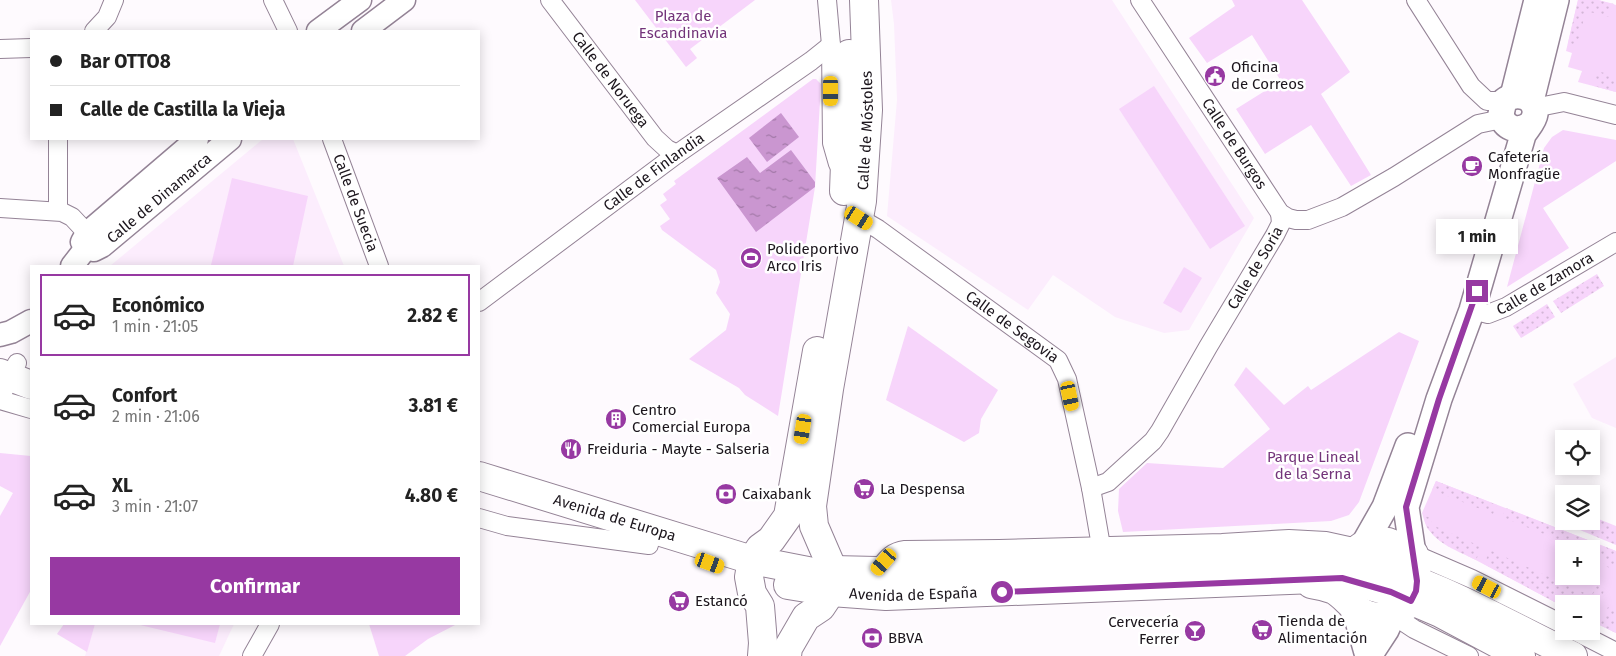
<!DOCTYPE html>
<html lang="es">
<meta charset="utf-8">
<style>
:root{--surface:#fff;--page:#f2f2f2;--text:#222;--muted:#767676;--line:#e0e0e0;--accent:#9739a2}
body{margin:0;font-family:"Fira Sans",sans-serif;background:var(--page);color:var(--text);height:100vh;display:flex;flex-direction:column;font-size:19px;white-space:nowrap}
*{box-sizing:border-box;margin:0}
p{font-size:16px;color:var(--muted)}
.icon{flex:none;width:28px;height:28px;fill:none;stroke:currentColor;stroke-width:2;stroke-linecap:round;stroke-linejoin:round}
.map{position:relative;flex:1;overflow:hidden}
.drawer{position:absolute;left:30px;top:265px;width:450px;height:360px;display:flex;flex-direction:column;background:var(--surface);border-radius:0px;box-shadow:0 2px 12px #0003}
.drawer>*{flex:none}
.guide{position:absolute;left:30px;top:30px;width:450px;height:110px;border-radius:0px;box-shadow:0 2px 12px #0003;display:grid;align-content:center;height:110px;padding:0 20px;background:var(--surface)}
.tools{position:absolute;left:1555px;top:430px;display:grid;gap:10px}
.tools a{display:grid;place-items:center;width:45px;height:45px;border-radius:0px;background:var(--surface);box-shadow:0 2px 12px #0003;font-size:25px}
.end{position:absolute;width:22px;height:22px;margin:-11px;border:6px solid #9739a2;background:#fff;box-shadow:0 0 0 2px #fff}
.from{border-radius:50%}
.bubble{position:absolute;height:35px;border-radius:0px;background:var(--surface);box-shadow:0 2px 12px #0003;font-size:16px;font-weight:700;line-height:35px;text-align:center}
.car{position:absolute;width:15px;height:30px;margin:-15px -8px;border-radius:6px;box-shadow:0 0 4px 1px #0007;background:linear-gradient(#f5c518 24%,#345 0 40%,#f5c518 0 76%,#345 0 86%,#f5c518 0)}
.guide b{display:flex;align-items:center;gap:18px;height:48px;font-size:19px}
.guide b+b{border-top:1px solid var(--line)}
.guide i{width:12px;height:12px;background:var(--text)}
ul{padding:9px 0 0;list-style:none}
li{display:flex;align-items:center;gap:15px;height:82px;margin:0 10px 8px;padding:0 10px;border:2px solid transparent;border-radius:0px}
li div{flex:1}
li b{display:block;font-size:19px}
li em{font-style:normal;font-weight:700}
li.on{border-color:var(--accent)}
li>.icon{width:45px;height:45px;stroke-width:1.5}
.cta{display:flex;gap:10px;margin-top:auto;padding:10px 20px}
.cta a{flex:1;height:58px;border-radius:0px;background:var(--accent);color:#fff;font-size:20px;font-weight:700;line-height:58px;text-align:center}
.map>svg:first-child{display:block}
.built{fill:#fcedfd}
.park{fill:#f7d5fb;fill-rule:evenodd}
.garden{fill:url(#garden-dots)}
.water{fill:url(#water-ripples)}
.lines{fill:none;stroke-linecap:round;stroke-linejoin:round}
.minor-casing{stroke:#948396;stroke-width:20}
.tertiary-casing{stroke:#948396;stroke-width:25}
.secondary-casing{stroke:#948396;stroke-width:28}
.primary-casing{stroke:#948396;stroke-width:30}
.minor{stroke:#fff;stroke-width:18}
.tertiary{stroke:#fff;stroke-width:22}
.secondary{stroke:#fff;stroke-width:25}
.primary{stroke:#fff;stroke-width:28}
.route{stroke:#9739a2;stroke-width:6}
.labels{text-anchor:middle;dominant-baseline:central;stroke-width:5;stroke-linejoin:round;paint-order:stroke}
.park-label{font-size:15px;fill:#73347a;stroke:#fff}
.poi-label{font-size:15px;fill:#1c161d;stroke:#fff;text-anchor:start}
.street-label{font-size:15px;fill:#1c161d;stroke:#fff}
</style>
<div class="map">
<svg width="1616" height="656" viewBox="0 0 1616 656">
<defs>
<pattern id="garden-dots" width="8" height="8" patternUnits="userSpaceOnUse" patternTransform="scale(1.25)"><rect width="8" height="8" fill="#f7d5fb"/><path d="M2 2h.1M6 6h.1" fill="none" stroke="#d3b6d7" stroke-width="1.8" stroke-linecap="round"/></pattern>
<pattern id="water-ripples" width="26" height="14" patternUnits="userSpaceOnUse" patternTransform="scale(1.25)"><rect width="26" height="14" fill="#ca96d0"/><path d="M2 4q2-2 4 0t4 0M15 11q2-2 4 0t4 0" fill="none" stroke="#a379a8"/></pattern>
</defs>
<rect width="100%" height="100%" fill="#fefafe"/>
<!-- built -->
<g class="built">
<polygon points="891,0 1112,0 1254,218 1189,330 1164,333 1115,317 1053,275 1028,310 887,216 897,100 894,24"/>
<polygon points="263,139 293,139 344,266 110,266"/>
<polygon points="1616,357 1616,428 1592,418 1573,384"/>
<polygon points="95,624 234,624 219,656 85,656"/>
</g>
<!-- park -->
<g class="park">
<polygon points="635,0 755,0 690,49 697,58 686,67"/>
<polygon points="1232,0 1302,0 1350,72 1321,94 1371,175 1351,186 1311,125 1265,154 1236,109 1281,81 1252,35 1207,63 1189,38 1235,6"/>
<polygon points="1578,0 1598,0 1616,5 1616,92 1578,82 1582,71 1568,67 1572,53 1566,51"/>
<polygon points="813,79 816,79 821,84 815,187 778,416 745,395 739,388 689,359 726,330 730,314 716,293 720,282 716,270 662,230 660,226 670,219 660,205 667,200 663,194 676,184 674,181"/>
<polygon points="1154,86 1245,226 1210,249 1119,109"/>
<polygon points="1563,130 1616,140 1616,161 1543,208 1569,248 1507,287 1544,148 1552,137"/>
<polygon points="232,178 308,196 293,266 211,265"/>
<polygon points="1184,267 1202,278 1181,313 1163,303"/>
<polygon points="908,326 998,390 981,419 979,433 964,442 886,400"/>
<polygon points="1399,332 1419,341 1359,502 1349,515 1331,521 1123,532 1118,511 1119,489 1147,463 1223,468 1270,429 1234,385 1246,367 1284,405 1308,386 1311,390"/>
<polygon points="0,453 31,456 31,590 0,646 0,516 13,493 0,486"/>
<path d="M1436 481 1616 551V633L1591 621V604H1564V607L1440 541 1427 528 1422 513ZM1564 549H1591V576H1564Z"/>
<polygon points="64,624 95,624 87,652 57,634"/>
<polygon points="136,624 220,624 215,643"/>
<polygon points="369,624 457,624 428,639 405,656 379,656"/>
</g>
<!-- garden -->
<g class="garden">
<polygon points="1578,0 1598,0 1614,4 1609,17 1586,11 1577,45 1568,43"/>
<polygon points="1597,71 1616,76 1616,92 1594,86"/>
<polygon points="1597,274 1604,286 1561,313 1553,301"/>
<polygon points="1547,304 1555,317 1521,338 1513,326"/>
<polygon points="1436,481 1497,505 1493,514 1432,490"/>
<polygon points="1506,508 1616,551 1616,559 1612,569 1603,565 1606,559 1591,553 1591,549 1581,549 1502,517"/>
<path d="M1423 515 1433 519 1430 524 1482 547 1476 560C1456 550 1427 541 1423 515Z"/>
<polygon points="1591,516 1616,526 1616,545 1568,525 1570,521 1591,521"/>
<polygon points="1490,550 1591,596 1597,585 1605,589 1591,620 1591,604 1564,604 1564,607 1484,564"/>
<polygon points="1608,607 1616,611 1616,633 1600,625"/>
</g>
<!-- water -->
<g class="water">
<polygon points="781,113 799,137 767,162 749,138"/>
<polygon points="791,150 815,182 815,187 756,232 717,178 747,157 760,173"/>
</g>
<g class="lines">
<!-- minor casing -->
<g class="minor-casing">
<g id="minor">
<polyline points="273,0 288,31"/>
<path id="s1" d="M550 0 655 138 667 149 677 154"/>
<polyline points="827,0 831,45 832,143 838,164"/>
<path id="s2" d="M1140 0 1280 213 1288 218 1296 220H1308L1342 207 1394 177 1478 124 1502 119"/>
<polyline points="1416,0 1471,86 1487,101 1504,101"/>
<polyline points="94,31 107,17 114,0"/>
<polyline points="0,49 31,48"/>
<polyline points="1534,108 1564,102 1616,115"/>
<path id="s3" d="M332 139 379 266"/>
<polyline points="0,208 62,212 72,217 87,233"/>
<polyline points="58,211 58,139"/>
<path id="s4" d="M859 218 878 229 1058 360 1067 379 1091 488 1101 546"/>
<path id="s5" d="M479 302 677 154 811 61 831 45"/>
<path id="s6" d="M1472 310 1488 314 1506 307 1616 242"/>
<polyline points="0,398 17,363"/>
<polyline points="0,400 31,409"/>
<path id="s7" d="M1091 488 1108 482 1153 441 1160 431 1208 347 1275 235 1281 223 1280 213"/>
<polyline points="479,518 507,526 649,545"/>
<polyline points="1414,554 1472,579 1564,625"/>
<path d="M877 571C886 560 890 552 905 550L999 549 1222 543 1289 539 1326 541 1358 548"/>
<polyline points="1393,615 1414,629 1469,656"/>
<polyline points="1575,631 1616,652"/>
<polyline points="252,656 270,624"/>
</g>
</g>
<!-- tertiary casing -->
<g class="tertiary-casing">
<g id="tertiary">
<polyline points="318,31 360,0"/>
<polyline points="363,31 404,0"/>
<path id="s8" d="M197 139 87 233 82 242 86 248 94 250 102 246 230 139"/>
<polyline points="72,266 86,248"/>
<polyline points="0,335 11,332 31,321"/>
</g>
</g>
<!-- secondary casing -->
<g class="secondary-casing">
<g id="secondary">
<polyline points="1513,96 1537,0"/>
<polyline points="1531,101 1556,0"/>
<polyline points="1364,544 1385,507 1408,446"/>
<path d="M1415 567 1406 507 1439 399 1472 310 1523 135C1526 129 1534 122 1535 114 1537 96 1516 91 1504 101L1501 114C1504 128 1517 133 1529 125"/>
<polyline points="1350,603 1358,621 1368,656"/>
<polyline points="1369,656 1386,630 1393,615"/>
</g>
</g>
<!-- primary casing -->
<g class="primary-casing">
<g id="primary">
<polyline points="844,191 849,54"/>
<polyline points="0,373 31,385"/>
<path id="s9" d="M479 476 752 560 818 573 833 570 877 571 1348 558C1428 578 1500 620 1573 656"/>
<path d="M1343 568C1351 550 1368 538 1388 542 1397 545 1406 550 1414 554"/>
<path d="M1311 584C1319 585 1327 587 1334 590 1343 595 1349 604 1358 610 1372 620 1392 619 1405 607 1412 600 1417 590 1417 580 1417 567 1412 558 1403 549"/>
<path id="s10" d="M788 585 831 592 886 596 1342 578 1391 592 1440 613 1521 656"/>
<polyline points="762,656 763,643 760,606 752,593 749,577 752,560 760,548 771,540 788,516 817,351"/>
<path id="s11" d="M787 656 788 648 806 617 821 607 831 592 833 585V570L814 526 812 506 829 389 862 201 868 110 864 0"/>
</g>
</g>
<!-- minor -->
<use href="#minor" class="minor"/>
<!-- tertiary -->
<use href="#tertiary" class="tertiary"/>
<!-- secondary -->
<use href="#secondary" class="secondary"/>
<!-- primary -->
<use href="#primary" class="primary"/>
</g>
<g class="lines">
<!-- route -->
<polyline class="route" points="1002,592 1342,578 1391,592 1411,601 1416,591 1417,581 1406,507 1439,399 1477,291"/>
</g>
<!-- icons -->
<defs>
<g id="civic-disc" transform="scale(1.125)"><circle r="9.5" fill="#9739a2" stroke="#fff"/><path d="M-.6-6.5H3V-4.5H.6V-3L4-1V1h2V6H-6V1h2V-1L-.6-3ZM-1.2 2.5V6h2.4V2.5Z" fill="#fff"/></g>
<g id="cafe-disc" transform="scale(1.125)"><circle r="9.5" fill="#9739a2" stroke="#fff"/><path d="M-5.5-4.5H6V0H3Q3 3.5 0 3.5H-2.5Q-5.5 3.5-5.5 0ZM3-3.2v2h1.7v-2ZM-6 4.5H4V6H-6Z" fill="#fff"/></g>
<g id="stadium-disc" transform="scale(1.125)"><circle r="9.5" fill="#9739a2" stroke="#fff"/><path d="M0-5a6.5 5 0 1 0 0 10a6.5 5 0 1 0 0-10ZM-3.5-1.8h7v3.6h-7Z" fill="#fff"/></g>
<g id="building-disc" transform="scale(1.125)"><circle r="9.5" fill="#9739a2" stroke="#fff"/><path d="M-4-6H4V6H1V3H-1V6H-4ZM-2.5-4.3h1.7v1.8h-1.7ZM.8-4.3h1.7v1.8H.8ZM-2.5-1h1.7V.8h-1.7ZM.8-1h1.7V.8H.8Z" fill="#fff"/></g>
<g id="restaurant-disc" transform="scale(1.125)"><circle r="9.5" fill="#9739a2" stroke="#fff"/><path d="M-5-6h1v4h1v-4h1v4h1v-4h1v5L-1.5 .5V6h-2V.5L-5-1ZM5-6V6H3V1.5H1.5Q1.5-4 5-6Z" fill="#fff"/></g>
<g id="supermarket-disc" transform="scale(1.125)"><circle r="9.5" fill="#9739a2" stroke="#fff"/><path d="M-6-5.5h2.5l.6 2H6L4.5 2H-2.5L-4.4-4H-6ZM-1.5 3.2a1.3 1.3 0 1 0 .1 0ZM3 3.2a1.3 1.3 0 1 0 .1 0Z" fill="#fff"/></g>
<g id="bank-disc" transform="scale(1.125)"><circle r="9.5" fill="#9739a2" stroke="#fff"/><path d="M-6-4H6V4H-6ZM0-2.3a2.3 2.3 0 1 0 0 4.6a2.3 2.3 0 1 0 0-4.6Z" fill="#fff"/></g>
<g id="bar-disc" transform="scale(1.125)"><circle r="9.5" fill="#9739a2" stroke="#fff"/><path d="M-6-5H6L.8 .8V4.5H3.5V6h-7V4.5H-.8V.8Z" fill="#fff"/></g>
</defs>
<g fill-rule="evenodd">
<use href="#civic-disc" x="1215" y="76"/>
<use href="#cafe-disc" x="1472" y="166"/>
<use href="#stadium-disc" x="751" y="258"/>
<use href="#building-disc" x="616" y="419"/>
<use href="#restaurant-disc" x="571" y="449"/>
<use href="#supermarket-disc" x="864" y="489"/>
<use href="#bank-disc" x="726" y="494"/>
<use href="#supermarket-disc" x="679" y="601"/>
<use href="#supermarket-disc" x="1262" y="630"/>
<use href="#bar-disc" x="1195" y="631"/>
<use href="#bank-disc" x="872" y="638"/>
</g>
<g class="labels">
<!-- park labels -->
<g class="park-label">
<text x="683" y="16">Plaza de<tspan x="683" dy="17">Escandinavia</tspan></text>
<text x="1313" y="457">Parque Lineal<tspan x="1313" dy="17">de la Serna</tspan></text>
</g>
<!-- poi labels -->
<g class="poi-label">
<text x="1231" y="67">Oficina<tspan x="1231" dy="17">de Correos</tspan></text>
<text x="1488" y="157">Cafetería<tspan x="1488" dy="17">Monfragüe</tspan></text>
<text x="767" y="249">Polideportivo<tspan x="767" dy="17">Arco Iris</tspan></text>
<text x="632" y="410">Centro<tspan x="632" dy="17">Comercial Europa</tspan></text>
<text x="587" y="449">Freiduria - Mayte - Salseria</text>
<text x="880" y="489">La Despensa</text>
<text x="742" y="494">Caixabank</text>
<text x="695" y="601">Estancó</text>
<text x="1278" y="621">Tienda de<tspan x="1278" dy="17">Alimentación</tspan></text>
<text x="1179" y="622" text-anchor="end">Cervecería<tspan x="1179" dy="17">Ferrer</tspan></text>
<text x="888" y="638">BBVA</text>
</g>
<!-- street labels -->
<g class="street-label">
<text stroke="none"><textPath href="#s1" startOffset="100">Calle de Noruega</textPath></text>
<text stroke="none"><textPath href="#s11" startOffset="550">Calle de Móstoles</textPath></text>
<text stroke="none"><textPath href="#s2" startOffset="172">Calle de Burgos</textPath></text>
<text stroke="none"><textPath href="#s5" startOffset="218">Calle de Finlandia</textPath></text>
<text stroke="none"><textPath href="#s8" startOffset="254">Calle de Dinamarca</textPath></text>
<text stroke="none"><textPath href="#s3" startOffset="68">Calle de Suecia</textPath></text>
<text stroke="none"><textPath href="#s7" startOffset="280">Calle de Soria</textPath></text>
<text stroke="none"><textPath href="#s6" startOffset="81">Calle de Zamora</textPath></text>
<text stroke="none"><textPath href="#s4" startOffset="188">Calle de Segovia</textPath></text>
<text stroke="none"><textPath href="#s9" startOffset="142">Avenida de Europa</textPath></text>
<text stroke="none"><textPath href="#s10" startOffset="126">Avenida de España</textPath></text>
</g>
</g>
</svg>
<div class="tools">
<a><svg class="icon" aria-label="locate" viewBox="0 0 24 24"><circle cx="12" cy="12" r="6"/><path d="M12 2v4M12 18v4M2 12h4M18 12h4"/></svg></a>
<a><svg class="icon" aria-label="layers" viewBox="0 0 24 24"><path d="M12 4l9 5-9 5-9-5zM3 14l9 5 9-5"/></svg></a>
<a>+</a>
<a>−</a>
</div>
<i class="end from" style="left:1002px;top:592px"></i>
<i class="end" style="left:1477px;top:291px"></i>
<div class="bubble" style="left:1436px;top:219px;width:82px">1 min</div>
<i class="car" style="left:831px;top:91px;rotate:180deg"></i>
<i class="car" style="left:859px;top:218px;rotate:122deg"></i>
<i class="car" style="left:1070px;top:396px;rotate:168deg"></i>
<i class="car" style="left:803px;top:429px;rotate:189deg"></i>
<i class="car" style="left:884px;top:562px;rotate:221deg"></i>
<i class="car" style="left:710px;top:563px;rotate:110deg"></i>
<i class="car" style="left:1487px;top:587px;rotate:297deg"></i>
<div class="guide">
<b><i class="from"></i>Bar OTTO8</b>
<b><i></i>Calle de Castilla la Vieja</b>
</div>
<section class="drawer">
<ul>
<li class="on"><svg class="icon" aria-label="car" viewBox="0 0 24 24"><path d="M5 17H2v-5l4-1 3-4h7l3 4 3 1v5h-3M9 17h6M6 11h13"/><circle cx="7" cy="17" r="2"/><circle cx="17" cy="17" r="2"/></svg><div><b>Económico</b><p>1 min · 21:05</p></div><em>2.82 €</em></li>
<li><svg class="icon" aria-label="car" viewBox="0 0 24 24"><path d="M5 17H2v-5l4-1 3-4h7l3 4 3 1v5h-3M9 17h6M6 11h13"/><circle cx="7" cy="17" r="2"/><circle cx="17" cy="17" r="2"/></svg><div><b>Confort</b><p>2 min · 21:06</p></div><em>3.81 €</em></li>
<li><svg class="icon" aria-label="car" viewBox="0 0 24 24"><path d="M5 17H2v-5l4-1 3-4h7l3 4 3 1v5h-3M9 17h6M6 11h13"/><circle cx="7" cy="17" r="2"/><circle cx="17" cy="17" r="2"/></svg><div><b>XL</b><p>3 min · 21:07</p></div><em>4.80 €</em></li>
</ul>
<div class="cta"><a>Confirmar</a></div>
</section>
</div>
